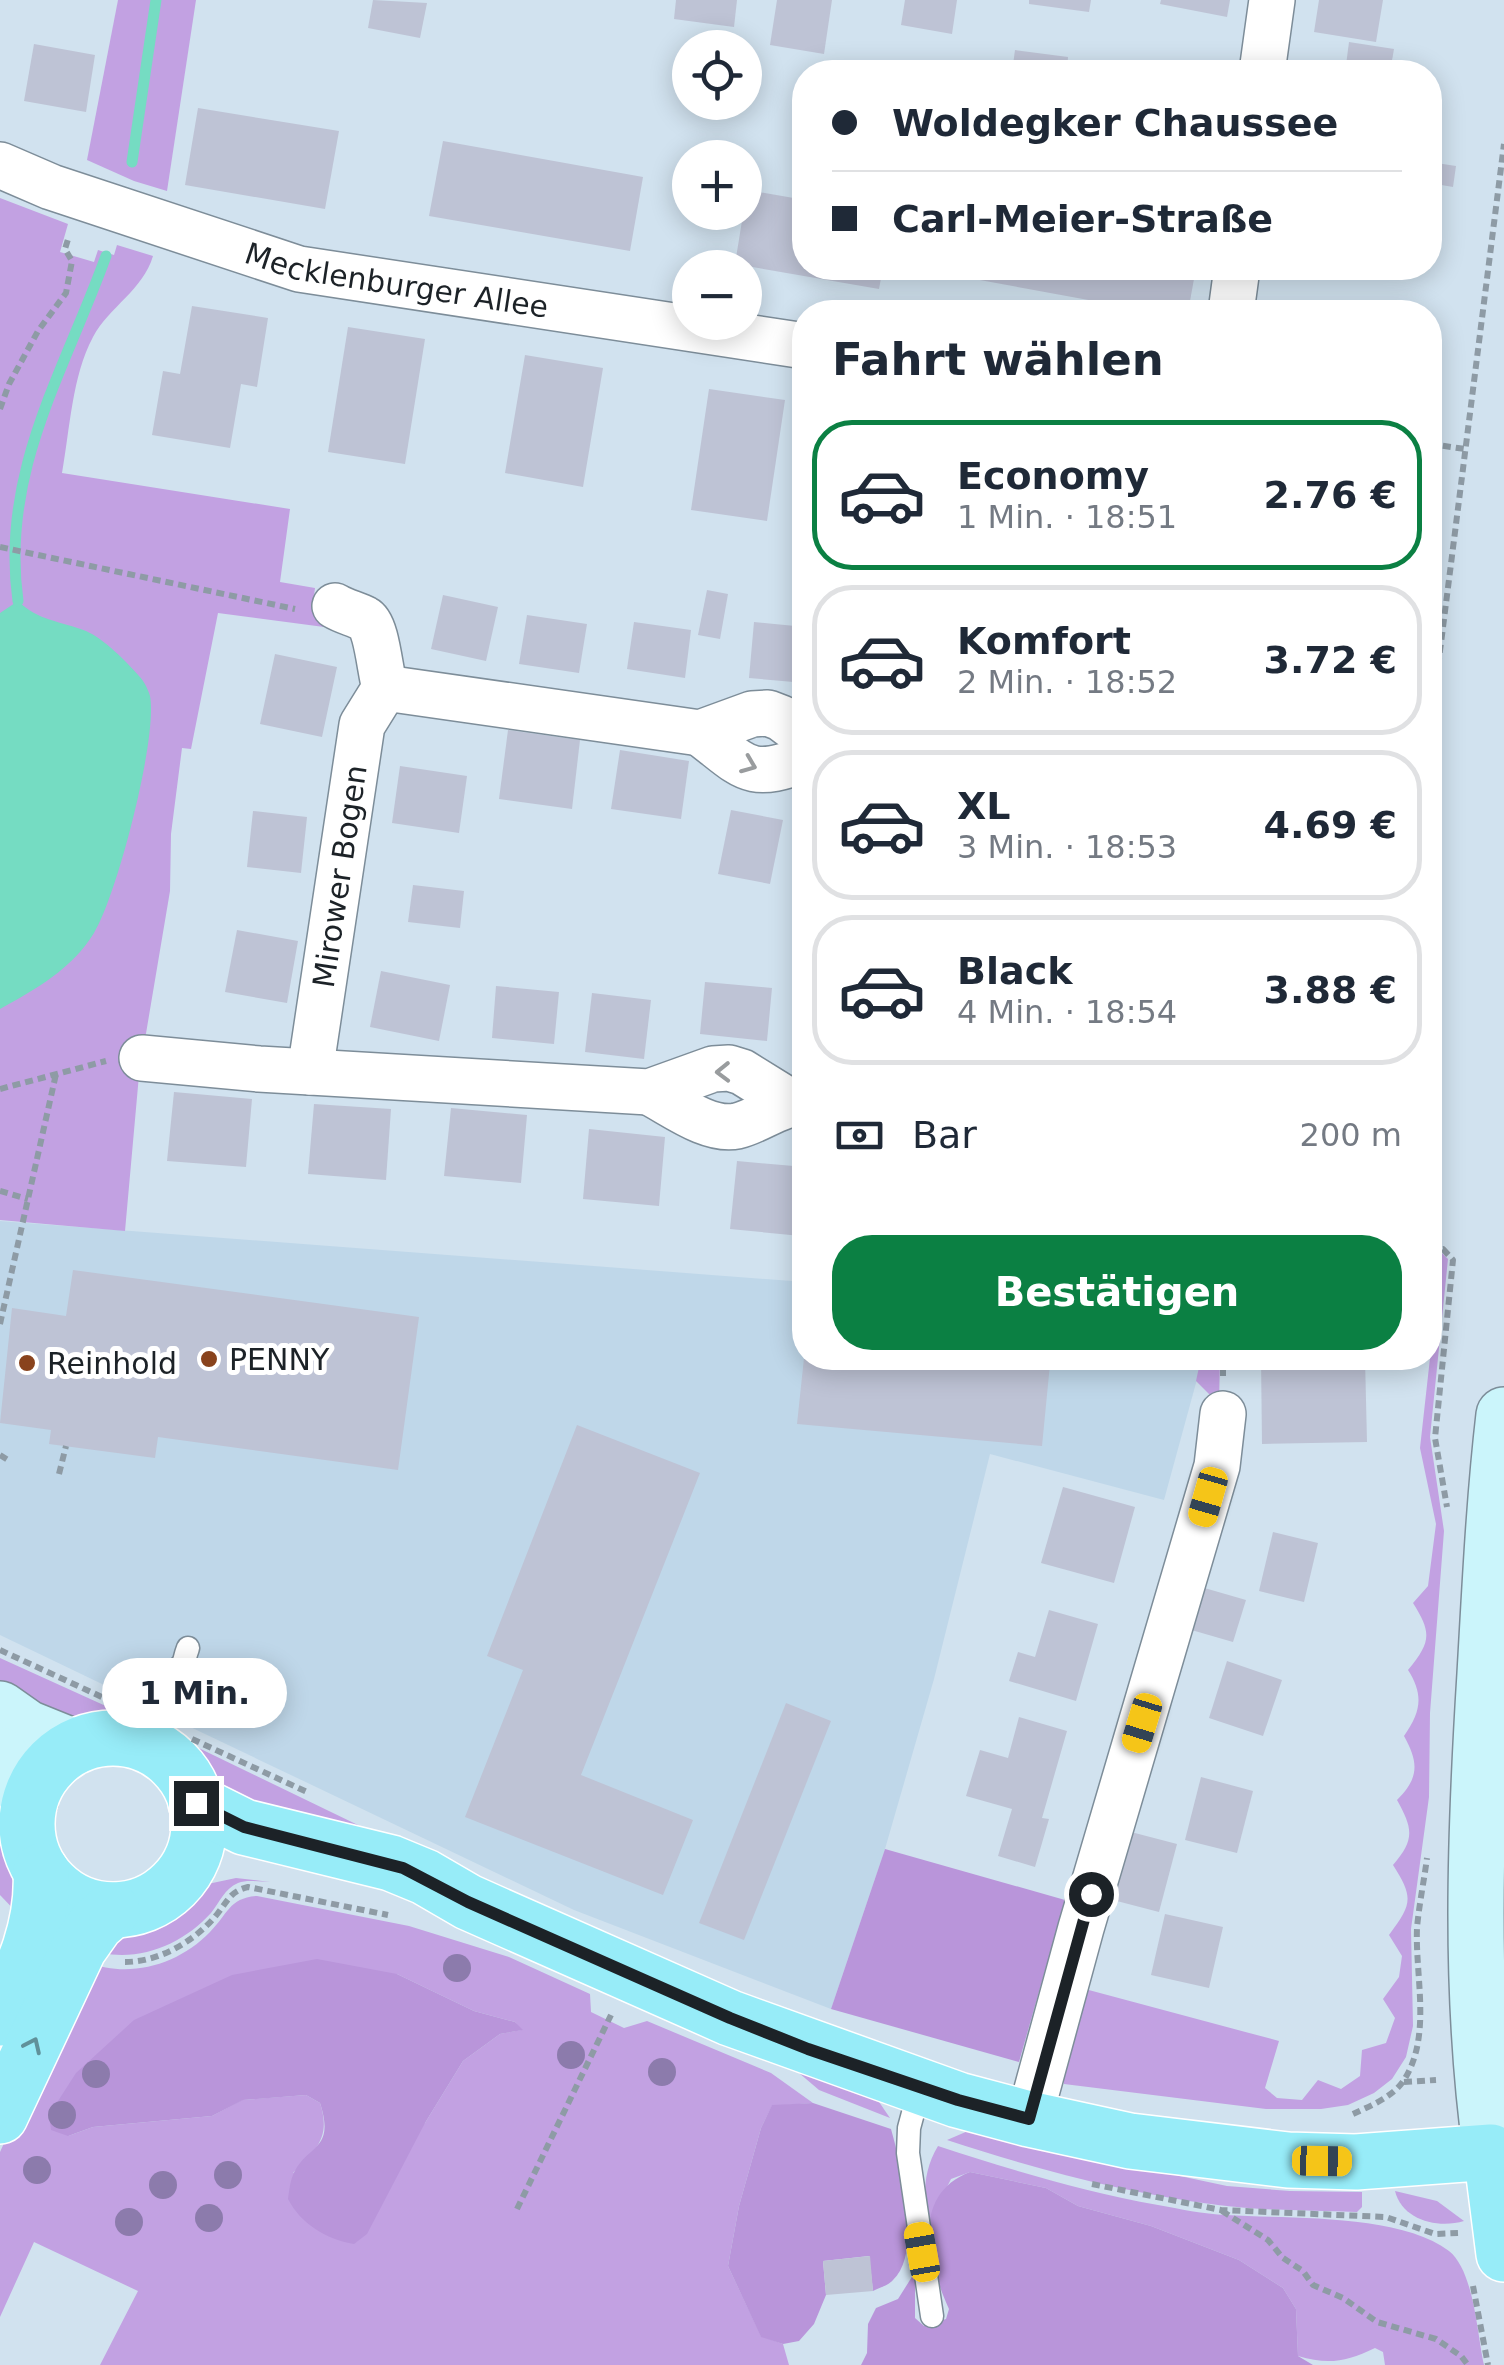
<!DOCTYPE html>
<html lang="de">
<meta charset="utf-8">
<style>
:root{--surface:#fff;--page:#f6f6f7;--text:#1f2937;--muted:#747a83;--line:#e0e1e3;--accent:#0b8043}
body{margin:0;font-family:"DejaVu Sans",sans-serif;background:var(--page);color:var(--text);height:100vh;display:flex;flex-direction:column;font-size:38px;white-space:nowrap}
*{box-sizing:border-box;margin:0}
p{font-size:32px;color:var(--muted)}
.icon{flex:none;width:55px;height:55px;fill:none;stroke:currentColor;stroke-width:2;stroke-linecap:round;stroke-linejoin:round}
.map{position:relative;flex:1;overflow:hidden}
.panel{position:absolute;left:792px;top:300px;width:650px;height:1070px;display:flex;flex-direction:column;background:var(--surface);border-radius:40px;box-shadow:0 5px 25px #0003}
.panel>*{flex:none}
.banner{position:absolute;left:792px;top:60px;width:650px;height:220px;border-radius:40px;box-shadow:0 5px 25px #0003;display:grid;align-content:center;height:220px;padding:0 40px;background:var(--surface)}
.fabs{position:absolute;left:672px;top:30px;display:grid;gap:20px}
.fabs a{display:grid;place-items:center;width:90px;height:90px;border-radius:50%;background:var(--surface);box-shadow:0 5px 25px #0003;font-size:50px}
.end{position:absolute;width:45px;height:45px;margin:-22px;border:12px solid #1c2227;background:#fff;box-shadow:0 0 0 5px #fff}
.from{border-radius:50%}
.bubble{position:absolute;height:70px;border-radius:35px;background:var(--surface);box-shadow:0 5px 25px #0003;font-size:32px;font-weight:600;line-height:70px;text-align:center}
.car{position:absolute;width:30px;height:60px;margin:-30px -15px;border-radius:12px;box-shadow:0 0 8px 2px #0007;background:linear-gradient(#f5c518 24%,#345 0 40%,#f5c518 0 76%,#345 0 86%,#f5c518 0)}
.banner b{display:flex;align-items:center;gap:35px;height:95px;font-size:38px}
.banner b+b{border-top:2px solid var(--line)}
.banner i{width:25px;height:25px;background:var(--text)}
ul{padding:0;list-style:none}
li{display:flex;align-items:center;gap:30px;height:150px;margin:0 20px 15px;padding:0 20px;border:5px solid var(--line);border-radius:40px}
li div{flex:1}
li b{display:block;font-size:38px}
li em{font-style:normal;font-weight:600}
li.active{border-color:var(--accent)}
li>.icon{width:90px;height:90px;stroke-width:1.5}
h2{padding:0 40px;font-size:45px;line-height:120px}
.pay{display:flex;align-items:center;gap:25px;height:110px;padding:0 40px;font-size:38px}
.pay p{margin-inline-start:auto}
.primary-button{display:flex;gap:20px;margin-top:auto;padding:20px 40px}
.primary-button a{flex:1;height:115px;border-radius:40px;background:var(--accent);color:#fff;font-size:40px;font-weight:600;line-height:115px;text-align:center}
.map>svg:first-child{display:block}
.built{fill:#bfd7e9}
.green{fill:#c2a1e2;fill-rule:evenodd}
.forest{fill:#b995da}
.water{fill:#75dcc2}
.lines{fill:none;stroke-linecap:round;stroke-linejoin:round}
.stream{stroke:#75dcc2;stroke-width:11}
.building{fill:#bec3d5}
.lane-casing{stroke:#7d8d99;stroke-width:25}
.street-casing{stroke:#7d8d99;stroke-width:48}
.secondary-casing{stroke:#7d8d99;stroke-width:58}
.primary-casing{stroke:#fff;stroke-width:58}
.path{stroke:#8e9ba5;stroke-width:6;stroke-dasharray:8 5;stroke-linecap:butt}
.lane{stroke:#fff;stroke-width:22}
.street{stroke:#fff;stroke-width:45}
.secondary{stroke:#cbf5fb;stroke-width:55}
.primary{stroke:#97ecf8;stroke-width:55}
.tree{fill:#8c7bac}
.oneway{stroke:#999c9e}
.oneway2{stroke:#60919a}
.route{stroke:#1c2227;stroke-width:12}
.poi-dot{fill:#89431d;stroke:#fff;stroke-width:4}
.labels{text-anchor:middle;dominant-baseline:central;stroke-width:10;stroke-linejoin:round;paint-order:stroke}
.street-label{font-size:30px;fill:#1c2227;stroke:#fff}
.poi-label{font-size:30px;fill:#1c2227;stroke:#fff;text-anchor:start}
</style>
<div class="map">
<svg width="1504" height="2365" viewBox="0 0 1504 2365">
<rect width="100%" height="100%" fill="#d1e2ef"/>
<!-- built -->
<polygon class="built" points="0,1221 805,1282 805,1358 1201,1358 1202,1361 1164,1500 990,1454 934,1679 885,1849 831,2009 574,1910 184,1724 181,1707 141,1687 127,1696 0,1635"/>
<!-- green -->
<g class="green">
<polygon points="118,0 196,0 167,191 134,181 87,160"/>
<path d="M0 198 68 224 60 252 94 262 98 250 114 255 117 245 153 256C143 290 109 307 93 337 72 376 70 429 62 473L290 509 280 582 315 588 313 604 324 627 218 613 191 749 182 748 171 834 170 891 139 1075 125 1231 0 1220Z"/>
<path d="M1442 1253 1448 1259 1430 1437 1444 1531 1430 1713 1429 1797 1411 1929 1413 2026 1406 2057 1392 2079 1374 2093 1348 2105 1321 2109H1266L1064 2084 1062 2073 1085 1989 1279 2041 1265 2088 1277 2098 1302 2100 1318 2080 1341 2089 1360 2076 1362 2050 1386 2043 1395 2018 1383 1999 1399 1977 1402 1956 1389 1935C1412 1904 1414 1898 1393 1865 1415 1839 1413 1829 1397 1800 1419 1778 1419 1763 1404 1736 1421 1712 1424 1695 1408 1670 1431 1642 1432 1633 1413 1603L1428 1586 1436 1524 1420 1448 1430 1358 1432 1257Z"/>
<polygon points="1201,1358 1220,1358 1219,1404 1196,1381"/>
<polygon points="0,1658 119,1712 138,1712 124,1721 70,1725 0,1693"/>
<polygon points="169,1722 178,1738 391,1841 381,1847 207,1787 187,1754 172,1743"/>
<path d="M0 1777C15 1822 20 1871 23 1919L0 1895Z"/>
<path d="M236 1878 270 1882C259 1882 248 1879 238 1883 224 1889 220 1902 211 1913 184 1943 143 1961 102 1953L135 1922 151 1917 203 1885Z"/>
<path d="M257 1896 409 1926 509 1957 590 1994 591 2012 624 2028 647 2021 771 2073 813 2103 772 2106 761 2128 739 2206 728 2266 761 2336 783 2344 789 2365H100L138 2291 34 2242 0 2317V2152L87 1962C129 1979 178 1965 210 1932 228 1914 229 1898 257 1896ZM397 1974 474 2011 515 2022 521 2030 500 2034 463 2061 425 2123 293 2173C317 2149 331 2137 320 2103L306 2095 242 2100 212 2116 93 2127 68 2136Z"/>
<polygon points="792,2067 877,2099 890,2118 819,2090"/>
<path d="M968 2131 1227 2186 1290 2191 1362 2192V2207L1357 2212C1311 2210 1264 2211 1218 2205 1126 2193 1035 2169 947 2140Z"/>
<path d="M938 2146C1009 2169 1083 2192 1158 2205 1180 2209 1203 2214 1226 2215 1286 2219 1400 2213 1449 2251 1474 2271 1477 2333 1484 2365H1385L1383 2352 1375 2348C1346 2362 1328 2365 1298 2356L1296 2309 1283 2288 1239 2260 1151 2226 1078 2206 1046 2188 970 2172 951 2179 927 2227C924 2196 922 2173 938 2146Z"/>
<path d="M1395 2191 1437 2201 1464 2221C1438 2229 1402 2220 1395 2191Z"/>
</g>
<!-- forest -->
<g class="forest">
<polygon points="885,1849 1065,1900 1019,2062 831,2009"/>
<path d="M317 1959 397 1974 474 2011 515 2022 523 2030 500 2034 463 2061 425 2123 367 2234 354 2244C326 2239 301 2224 288 2199 289 2192 290 2182 293 2175 306 2144 336 2152 320 2103L306 2095 243 2100 212 2116 93 2127 68 2136 51 2130 49 2115 76 2073 134 2020 232 1975Z"/>
<path d="M813 2103 891 2129C901 2165 923 2252 893 2280 889 2285 879 2288 873 2291L869 2256 823 2261 826 2295 814 2324 799 2341 783 2344 761 2337 728 2266 739 2206 761 2128 772 2105Z"/>
<path d="M970 2172 1046 2188 1078 2206 1151 2226 1239 2260 1283 2288 1296 2309 1298 2356 1313 2365H861L867 2353 868 2324 876 2308 898 2299 915 2272V2318L924 2326 946 2319 949 2309C928 2263 910 2195 970 2172Z"/>
</g>
<!-- water -->
<path class="water" d="M18 601C38 621 61 621 86 631 104 639 126 661 139 676 144 681 148 689 150 696 158 737 117 896 94 933 72 969 36 989 0 1009V613Z"/>
<g class="lines">
<!-- stream -->
<g class="stream">
<polyline points="132,162 156,0"/>
<path d="M18 601C0 473 64 372 106 256"/>
</g>
</g>
<!-- building -->
<g class="building">
<polygon points="373,0 427,3 420,38 368,28"/>
<polygon points="676,0 737,0 734,27 674,19"/>
<polygon points="777,0 832,0 824,54 770,45"/>
<polygon points="905,0 957,0 952,34 901,25"/>
<polygon points="1029,0 1091,0 1089,12 1029,4"/>
<polygon points="1161,0 1230,0 1227,17 1160,4"/>
<polygon points="1319,0 1383,0 1376,42 1314,32"/>
<polygon points="1349,42 1394,49 1390,72 1346,65"/>
<polygon points="34,44 95,55 86,112 24,101"/>
<polygon points="1015,50 1068,57 1067,72 1012,72"/>
<polygon points="1165,65 1203,70 1203,72 1164,72"/>
<polygon points="198,108 339,131 325,209 185,185"/>
<polygon points="443,141 643,177 630,251 429,216"/>
<polygon points="1430,162 1456,166 1453,187 1430,183"/>
<polygon points="747,190 805,200 805,268 883,268 879,289 735,264"/>
<polygon points="948,268 1196,268 1188,312 1154,312 947,274"/>
<polygon points="192,306 268,318 257,387 241,384 230,448 152,435 163,371 180,374"/>
<polygon points="348,327 425,339 405,464 328,452"/>
<polygon points="525,355 603,368 583,487 505,473"/>
<polygon points="709,389 785,400 767,521 691,510"/>
<polygon points="707,590 728,594 720,639 698,635"/>
<polygon points="443,595 498,607 486,661 431,649"/>
<polygon points="527,615 587,624 579,673 519,664"/>
<polygon points="634,622 691,630 685,678 627,669"/>
<polygon points="754,622 805,627 805,683 749,678"/>
<polygon points="275,654 337,667 322,737 260,724"/>
<polygon points="508,730 580,740 572,809 499,799"/>
<polygon points="620,750 689,761 681,819 611,809"/>
<polygon points="400,766 467,776 459,833 392,823"/>
<polygon points="731,810 783,820 770,884 718,874"/>
<polygon points="253,811 307,817 301,873 247,867"/>
<polygon points="413,885 464,891 460,928 408,922"/>
<polygon points="237,930 298,941 287,1003 225,992"/>
<polygon points="381,971 450,985 439,1041 370,1027"/>
<polygon points="705,982 772,988 767,1041 700,1034"/>
<polygon points="496,986 559,992 554,1044 492,1038"/>
<polygon points="592,993 651,1000 644,1059 585,1052"/>
<polygon points="174,1092 252,1099 246,1167 167,1161"/>
<polygon points="314,1104 391,1109 386,1180 308,1174"/>
<polygon points="451,1108 527,1115 521,1183 444,1176"/>
<polygon points="589,1129 665,1137 659,1206 583,1199"/>
<polygon points="737,1161 805,1167 801,1236 730,1229"/>
<polygon points="73,1270 419,1317 398,1470 158,1437 155,1458 49,1444 51,1430 0,1423 12,1308 66,1316"/>
<polygon points="804,1358 984,1358 1050,1364 1042,1446 797,1424"/>
<polygon points="1261,1358 1365,1358 1367,1442 1262,1444"/>
<polygon points="577,1425 700,1473 581,1775 693,1820 663,1895 465,1817 523,1670 487,1656"/>
<polygon points="1063,1487 1135,1507 1114,1583 1041,1563"/>
<polygon points="1273,1532 1318,1543 1304,1602 1259,1591"/>
<polygon points="1201,1587 1246,1600 1233,1642 1188,1629"/>
<polygon points="1049,1610 1098,1624 1076,1701 1009,1681 1018,1652 1035,1657"/>
<polygon points="1227,1661 1282,1680 1263,1736 1209,1718"/>
<polygon points="786,1703 831,1721 744,1940 699,1923"/>
<polygon points="1019,1717 1067,1731 1042,1818 1049,1819 1035,1867 998,1856 1012,1809 966,1796 980,1750 1008,1758"/>
<polygon points="1201,1777 1253,1791 1237,1853 1185,1840"/>
<polygon points="1131,1832 1177,1844 1159,1912 1113,1900"/>
<polygon points="1165,1914 1223,1927 1209,1988 1151,1975"/>
<polygon points="870,2256 873,2291 826,2295 823,2261"/>
</g>
<g class="lines">
<!-- lane casing -->
<g class="lane-casing">
<g id="lane">
<path d="M119 1739C152 1723 152 1685 181 1666"/>
<path d="M163 1754C157 1721 176 1709 181 1681 183 1668 183 1661 188 1648"/>
<polyline points="920,2087 909,2128 908,2153 932,2316"/>
</g>
</g>
<!-- street casing -->
<g class="street-casing">
<g id="street">
<polyline points="1262,72 1272,0"/>
<path id="s1" d="M0 165 51 187 299 269 805 346"/>
<polyline points="1231,312 1237,268"/>
<polyline points="385,688 700,733 752,714 768,713 781,718 805,736"/>
<path d="M700 733C745 767 748 781 805 759"/>
<polyline points="142,1058 259,1069 649,1092 713,1069 729,1068 742,1072 792,1103"/>
<path id="s2" d="M310 1072 362 725 385 688C380 673 377 625 365 619 356 614 345 612 335 606"/>
<path d="M649 1092C674 1105 709 1132 737 1126 761 1120 780 1102 805 1103"/>
<polyline points="1029,2119 1081,1928 1217,1466 1223,1414"/>
</g>
</g>
<!-- secondary casing -->
<g class="secondary-casing">
<g id="secondary">
<polyline points="0,1709 27,1728 74,1747"/>
<polyline points="0,1755 30,1801"/>
<path d="M1491 2152C1469 1993 1475 1834 1485 1674 1490 1588 1494 1501 1504 1415"/>
</g>
</g>
<!-- primary casing -->
<g class="primary-casing">
<g id="primary">
<circle cx="113" cy="1824" r="86"/>
<polyline points="196,1803 244,1827 391,1863 425,1877 468,1902 730,2018 958,2100 1029,2119 1130,2141 1288,2160 1356,2162 1491,2152 1504,2254"/>
<path d="M0 2018C23 1970 44 1926 41 1871"/>
<polyline points="0,2116 79,1948 96,1924 112,1910"/>
</g>
</g>
<!-- path -->
<g class="path">
<polyline points="825,308 855,312"/>
<polyline points="0,409 9,384 38,331 66,293 72,261 65,249 69,236"/>
<polyline points="1430,444 1465,449"/>
<polyline points="0,547 295,609"/>
<polyline points="1430,730 1504,144"/>
<polyline points="0,1089 106,1061"/>
<polyline points="0,1191 28,1199"/>
<polyline points="1430,1250 1443,1249 1453,1260 1435,1438 1447,1507"/>
<polyline points="0,1324 56,1074"/>
<polyline points="1223,1376 1223,1358"/>
<polyline points="0,1455 8,1460"/>
<polyline points="59,1474 66,1446"/>
<polyline points="0,1650 117,1704"/>
<polyline points="192,1739 307,1792"/>
<path d="M125 1962C160 1962 197 1940 218 1913 228 1900 231 1891 248 1887L388 1915"/>
<polyline points="1404,2082 1436,2080"/>
<path d="M1353 2114C1370 2106 1393 2097 1404 2080 1432 2036 1415 1977 1417 1928 1419 1905 1424 1881 1427 1858"/>
<polyline points="1092,2184 1221,2210 1386,2217 1435,2234 1458,2233"/>
<polyline points="517,2209 611,2015"/>
<polyline points="1222,2211 1268,2240 1283,2258 1303,2271 1313,2285 1343,2298 1377,2322 1436,2339 1461,2356 1468,2365"/>
<polyline points="1473,2286 1488,2365"/>
</g>
<!-- lane -->
<use href="#lane" class="lane"/>
<!-- street -->
<use href="#street" class="street"/>
<!-- secondary -->
<use href="#secondary" class="secondary"/>
<!-- primary -->
<use href="#primary" class="primary"/>
</g>
<!-- trees -->
<g class="tree">
<circle cx="457" cy="1968" r="14"/>
<circle cx="571" cy="2055" r="14"/>
<circle cx="662" cy="2072" r="14"/>
<circle cx="96" cy="2074" r="14"/>
<circle cx="62" cy="2115" r="14"/>
<circle cx="37" cy="2170" r="14"/>
<circle cx="228" cy="2175" r="14"/>
<circle cx="163" cy="2185" r="14"/>
<circle cx="209" cy="2218" r="14"/>
<circle cx="129" cy="2222" r="14"/>
</g>
<!-- one-way arrows -->
<defs><path id="oneway-chevron" d="M-2-3.5L2.5 0L-2 3.5" fill="none" stroke-width="1.6" stroke-linecap="round" stroke-linejoin="round" transform="scale(2.5)"/></defs>
<g class="oneway">
<use href="#oneway-chevron" transform="translate(749 765) rotate(22)"/>
<use href="#oneway-chevron" transform="translate(723 1072) rotate(179)"/>
</g>
<use class="oneway2" href="#oneway-chevron" transform="translate(33 2045) rotate(-65)"/>
<g class="lines">
<!-- route -->
<polyline class="route" points="196,1803 244,1827 403,1868 468,1902 730,2018 808,2049 958,2100 1029,2119 1091,1894"/>
</g>
<!-- markers -->
<g class="poi-dot">
<circle cx="209" cy="1359" r="10"/>
<circle cx="27" cy="1363" r="10"/>
</g>
<g class="labels">
<!-- street labels -->
<g class="street-label">
<text stroke="none"><textPath href="#s1" startOffset="415">Mecklenburger Allee</textPath></text>
<text stroke="none"><textPath href="#s2" startOffset="198">Mirower Bogen</textPath></text>
</g>
<!-- poi labels -->
<g class="poi-label">
<text x="229" y="1359">PENNY</text>
<text x="47" y="1363">Reinhold</text>
</g>
</g>
</svg>
<div class="fabs">
<a><svg class="icon" aria-label="locate" viewBox="0 0 24 24"><circle cx="12" cy="12" r="6"/><path d="M12 2v4M12 18v4M2 12h4M18 12h4"/></svg></a>
<a>+</a>
<a>−</a>
</div>
<i class="end from" style="left:1091px;top:1894px"></i>
<i class="end" style="left:196px;top:1803px"></i>
<div class="bubble" style="left:102px;top:1658px;width:185px">1 Min.</div>
<i class="car" style="left:1208px;top:1497px;rotate:196deg"></i>
<i class="car" style="left:1142px;top:1723px;rotate:197deg"></i>
<i class="car" style="left:1322px;top:2161px;rotate:91deg"></i>
<i class="car" style="left:922px;top:2252px;rotate:350deg"></i>
<div class="banner">
<b><i class="from"></i>Woldegker Chaussee</b>
<b><i></i>Carl-Meier-Straße</b>
</div>
<section class="panel">
<h2>Fahrt wählen</h2>
<ul>
<li class="active"><svg class="icon" aria-label="car" viewBox="0 0 24 24"><path d="M5 17H2v-5l4-1 3-4h7l3 4 3 1v5h-3M9 17h6M6 11h13"/><circle cx="7" cy="17" r="2"/><circle cx="17" cy="17" r="2"/></svg><div><b>Economy</b><p>1 Min. · 18:51</p></div><em>2.76 €</em></li>
<li><svg class="icon" aria-label="car" viewBox="0 0 24 24"><path d="M5 17H2v-5l4-1 3-4h7l3 4 3 1v5h-3M9 17h6M6 11h13"/><circle cx="7" cy="17" r="2"/><circle cx="17" cy="17" r="2"/></svg><div><b>Komfort</b><p>2 Min. · 18:52</p></div><em>3.72 €</em></li>
<li><svg class="icon" aria-label="car" viewBox="0 0 24 24"><path d="M5 17H2v-5l4-1 3-4h7l3 4 3 1v5h-3M9 17h6M6 11h13"/><circle cx="7" cy="17" r="2"/><circle cx="17" cy="17" r="2"/></svg><div><b>XL</b><p>3 Min. · 18:53</p></div><em>4.69 €</em></li>
<li><svg class="icon" aria-label="car" viewBox="0 0 24 24"><path d="M5 17H2v-5l4-1 3-4h7l3 4 3 1v5h-3M9 17h6M6 11h13"/><circle cx="7" cy="17" r="2"/><circle cx="17" cy="17" r="2"/></svg><div><b>Black</b><p>4 Min. · 18:54</p></div><em>3.88 €</em></li>
</ul>
<div class="pay"><svg class="icon" aria-label="cash" viewBox="0 0 24 24"><path d="M3 7h18v10H3z"/><circle cx="12" cy="12" r="2"/></svg>Bar<p>200 m</p></div>
<div class="primary-button"><a>Bestätigen</a></div>
</section>
</div>
